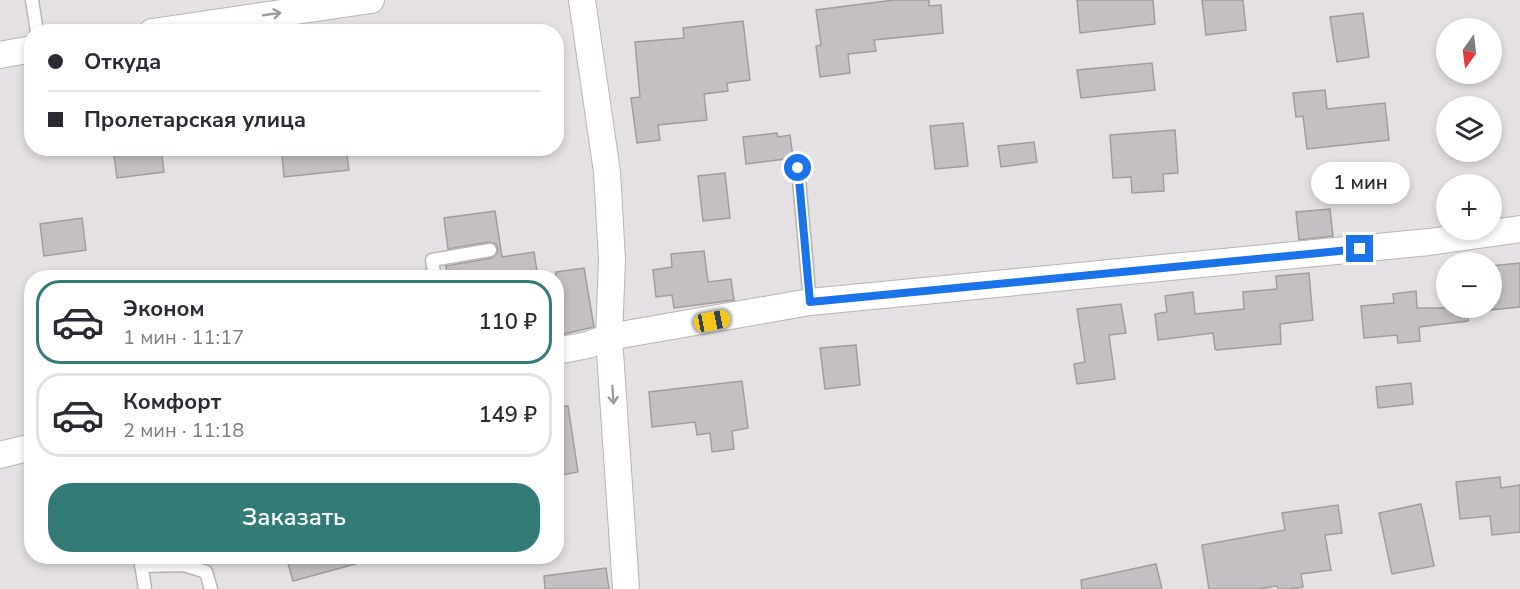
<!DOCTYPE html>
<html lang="ru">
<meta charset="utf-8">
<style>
:root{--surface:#fff;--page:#f7f7f7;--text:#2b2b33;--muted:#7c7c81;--line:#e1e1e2;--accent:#337b77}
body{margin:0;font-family:"Nunito Sans",sans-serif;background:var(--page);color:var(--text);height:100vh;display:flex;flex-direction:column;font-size:22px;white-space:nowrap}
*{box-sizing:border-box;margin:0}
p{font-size:20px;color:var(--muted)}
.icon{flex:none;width:33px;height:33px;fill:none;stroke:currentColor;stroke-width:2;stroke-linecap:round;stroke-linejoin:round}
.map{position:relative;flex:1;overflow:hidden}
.side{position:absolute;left:24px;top:270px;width:540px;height:294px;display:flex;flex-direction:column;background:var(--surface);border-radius:24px;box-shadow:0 3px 9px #0003}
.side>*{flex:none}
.hud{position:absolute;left:24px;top:24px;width:540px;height:132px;border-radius:24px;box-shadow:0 3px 9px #0003;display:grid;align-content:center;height:132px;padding:0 24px;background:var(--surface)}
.needle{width:39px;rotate:194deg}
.tools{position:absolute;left:1436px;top:18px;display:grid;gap:12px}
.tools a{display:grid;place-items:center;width:66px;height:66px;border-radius:50%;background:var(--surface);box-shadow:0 3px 9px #0003;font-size:30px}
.end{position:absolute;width:27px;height:27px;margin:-14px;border:8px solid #1a73e8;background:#fff;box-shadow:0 0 0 3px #fff}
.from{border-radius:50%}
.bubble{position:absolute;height:42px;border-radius:21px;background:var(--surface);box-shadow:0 3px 9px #0003;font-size:20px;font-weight:600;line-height:42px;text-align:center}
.car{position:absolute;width:18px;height:36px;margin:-18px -9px;border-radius:8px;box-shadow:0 0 4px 2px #0007;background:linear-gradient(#f5c518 24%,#345 0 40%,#f5c518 0 76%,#345 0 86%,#f5c518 0)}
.hud b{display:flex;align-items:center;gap:21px;height:57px;font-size:22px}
.hud b+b{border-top:2px solid var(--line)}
.hud i{width:15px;height:15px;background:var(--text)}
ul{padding:10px 0 0;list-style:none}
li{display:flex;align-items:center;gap:18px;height:84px;margin:0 12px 9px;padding:0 12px;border:3px solid var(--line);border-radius:24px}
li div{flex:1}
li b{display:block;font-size:22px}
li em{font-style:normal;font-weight:600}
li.active{border-color:var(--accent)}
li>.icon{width:54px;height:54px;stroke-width:1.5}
.primary-button{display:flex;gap:12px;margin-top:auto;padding:12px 24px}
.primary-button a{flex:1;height:69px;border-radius:24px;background:var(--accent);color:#fff;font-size:24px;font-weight:600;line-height:69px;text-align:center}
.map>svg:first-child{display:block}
.building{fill:#c4bfc2;stroke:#a19d9f;stroke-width:1.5}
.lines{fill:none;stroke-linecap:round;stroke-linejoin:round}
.service-casing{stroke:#b9b4b7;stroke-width:15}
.minor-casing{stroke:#b9b4b7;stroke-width:28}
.service{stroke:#fff;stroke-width:12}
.minor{stroke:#fff;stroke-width:26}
.oneway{stroke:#9e9d9d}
.route{stroke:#1a73e8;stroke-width:8}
</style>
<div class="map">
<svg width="1520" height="589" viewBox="0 0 1520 589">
<rect width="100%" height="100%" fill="#e5e0e3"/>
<!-- building -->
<g class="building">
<polygon points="894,0 929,0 929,6 941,5 943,33 874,40 876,51 848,54 850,73 820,77 816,46 821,45 816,10"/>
<polygon points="1077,0 1153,0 1155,24 1080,33"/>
<polygon points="1202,0 1243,0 1246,30 1206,35"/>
<polygon points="1363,13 1369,57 1337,62 1330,17"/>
<polygon points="743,21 750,80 727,83 728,91 704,94 707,120 658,125 660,140 637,143 631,98 640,97 635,42 684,38 683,28"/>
<polygon points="1152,63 1155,90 1081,98 1077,70"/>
<polygon points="1325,90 1327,109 1385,103 1389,140 1307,149 1303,116 1296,117 1293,93"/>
<polygon points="963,123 968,166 935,169 930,126"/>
<polygon points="1175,130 1178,173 1163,174 1164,191 1132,193 1131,177 1113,178 1110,135"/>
<polygon points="777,133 778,137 790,135 793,158 746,164 743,137"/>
<polygon points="1034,142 1037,162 1001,167 998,146"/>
<polygon points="113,148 161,148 164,172 117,178"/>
<polygon points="305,148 346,148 349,170 284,177 282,155 305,152"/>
<polygon points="725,173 730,218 703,221 698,176"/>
<polygon points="1330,209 1333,236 1299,240 1296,212"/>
<polygon points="495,211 502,257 534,252 538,278 447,278 446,266 492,258 497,253 498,249 496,244 489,242 448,249 444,218"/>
<polygon points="82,218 86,250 44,256 40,224"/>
<polygon points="704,251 708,282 731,279 734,300 674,308 672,295 656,297 653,270 672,267 671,254"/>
<polygon points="1520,263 1520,307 1491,310 1491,266"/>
<polygon points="584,268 594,327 556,336 556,272"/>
<polygon points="1309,273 1313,320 1280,324 1281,344 1217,350 1215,349 1213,333 1158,340 1155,314 1167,312 1165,296 1193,292 1195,314 1244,309 1243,292 1277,289 1276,276"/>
<polygon points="1416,291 1417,308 1468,308 1468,321 1419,327 1420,341 1398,343 1397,335 1364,338 1361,306 1394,303 1393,294"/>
<polygon points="1121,304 1126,333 1109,335 1115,379 1077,384 1074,364 1085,362 1077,309"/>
<polygon points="856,345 860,385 825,389 820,348"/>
<polygon points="742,381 748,428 732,431 734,449 712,452 710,433 697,435 695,422 652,427 649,392"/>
<polygon points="1411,383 1413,404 1378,408 1376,387"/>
<polygon points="568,406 578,472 556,476 556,407"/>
<polygon points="1500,477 1501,488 1520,485 1520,532 1492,535 1490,516 1460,519 1456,482"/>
<polygon points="1421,504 1434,566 1392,574 1379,513"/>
<polygon points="1338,505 1342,533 1325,535 1331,570 1301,574 1303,587 1289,589 1278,589 1277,586 1258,589 1209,589 1202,545 1285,530 1282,513"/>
<polygon points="286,556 358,556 359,563 293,581"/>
<polygon points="1156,564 1162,589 1082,589 1081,580"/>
<polygon points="606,568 609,589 545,589 544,576"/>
</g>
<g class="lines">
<!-- service casing -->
<g class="service-casing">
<g id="service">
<polyline points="32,0 37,32"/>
<polyline points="798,168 810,302"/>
<polyline points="435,278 432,260 490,250"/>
<polyline points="140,556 145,589"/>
<polyline points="141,566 184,565 206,572 211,589"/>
</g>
</g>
<!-- minor casing -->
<g class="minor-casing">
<g id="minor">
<polyline points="582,0 607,172 612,260 609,337 626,589"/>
<polyline points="152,32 371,0"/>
<polyline points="0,55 32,49"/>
<polyline points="556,351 588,345 609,337 810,302 1429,242 1520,229"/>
<polyline points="0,455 32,447"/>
</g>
</g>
<!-- service -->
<use href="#service" class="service"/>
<!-- minor -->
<use href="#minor" class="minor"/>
</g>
<!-- one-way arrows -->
<defs><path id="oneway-shaft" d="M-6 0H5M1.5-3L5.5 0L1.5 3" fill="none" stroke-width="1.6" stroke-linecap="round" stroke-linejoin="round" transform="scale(1.5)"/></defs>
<g class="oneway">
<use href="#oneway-shaft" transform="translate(272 14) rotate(-8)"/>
<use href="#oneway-shaft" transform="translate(613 395) rotate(86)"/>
</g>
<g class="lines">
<!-- route -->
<polyline class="route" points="798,168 810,302 1360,249"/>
</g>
</svg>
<div class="tools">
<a><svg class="needle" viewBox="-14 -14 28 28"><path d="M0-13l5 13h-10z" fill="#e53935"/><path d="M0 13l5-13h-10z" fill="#7c7c81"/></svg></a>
<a><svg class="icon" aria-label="layers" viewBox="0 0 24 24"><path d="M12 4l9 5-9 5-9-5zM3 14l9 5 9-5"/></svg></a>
<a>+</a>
<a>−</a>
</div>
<i class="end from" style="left:798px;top:168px"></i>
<i class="end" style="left:1360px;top:249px"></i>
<div class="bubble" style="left:1311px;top:162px;width:99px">1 мин</div>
<i class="car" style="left:712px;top:321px;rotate:79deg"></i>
<div class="hud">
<b><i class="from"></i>Откуда</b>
<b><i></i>Пролетарская улица</b>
</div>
<section class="side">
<ul>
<li class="active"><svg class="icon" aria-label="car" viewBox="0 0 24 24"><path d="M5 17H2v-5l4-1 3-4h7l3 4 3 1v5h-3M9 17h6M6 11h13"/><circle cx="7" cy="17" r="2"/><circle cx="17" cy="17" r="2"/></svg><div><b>Эконом</b><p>1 мин · 11:17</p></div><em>110 ₽</em></li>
<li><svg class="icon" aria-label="car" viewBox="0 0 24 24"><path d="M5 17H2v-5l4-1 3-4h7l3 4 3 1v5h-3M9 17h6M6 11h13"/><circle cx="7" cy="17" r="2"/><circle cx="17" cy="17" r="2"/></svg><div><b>Комфорт</b><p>2 мин · 11:18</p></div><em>149 ₽</em></li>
</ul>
<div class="primary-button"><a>Заказать</a></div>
</section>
</div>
